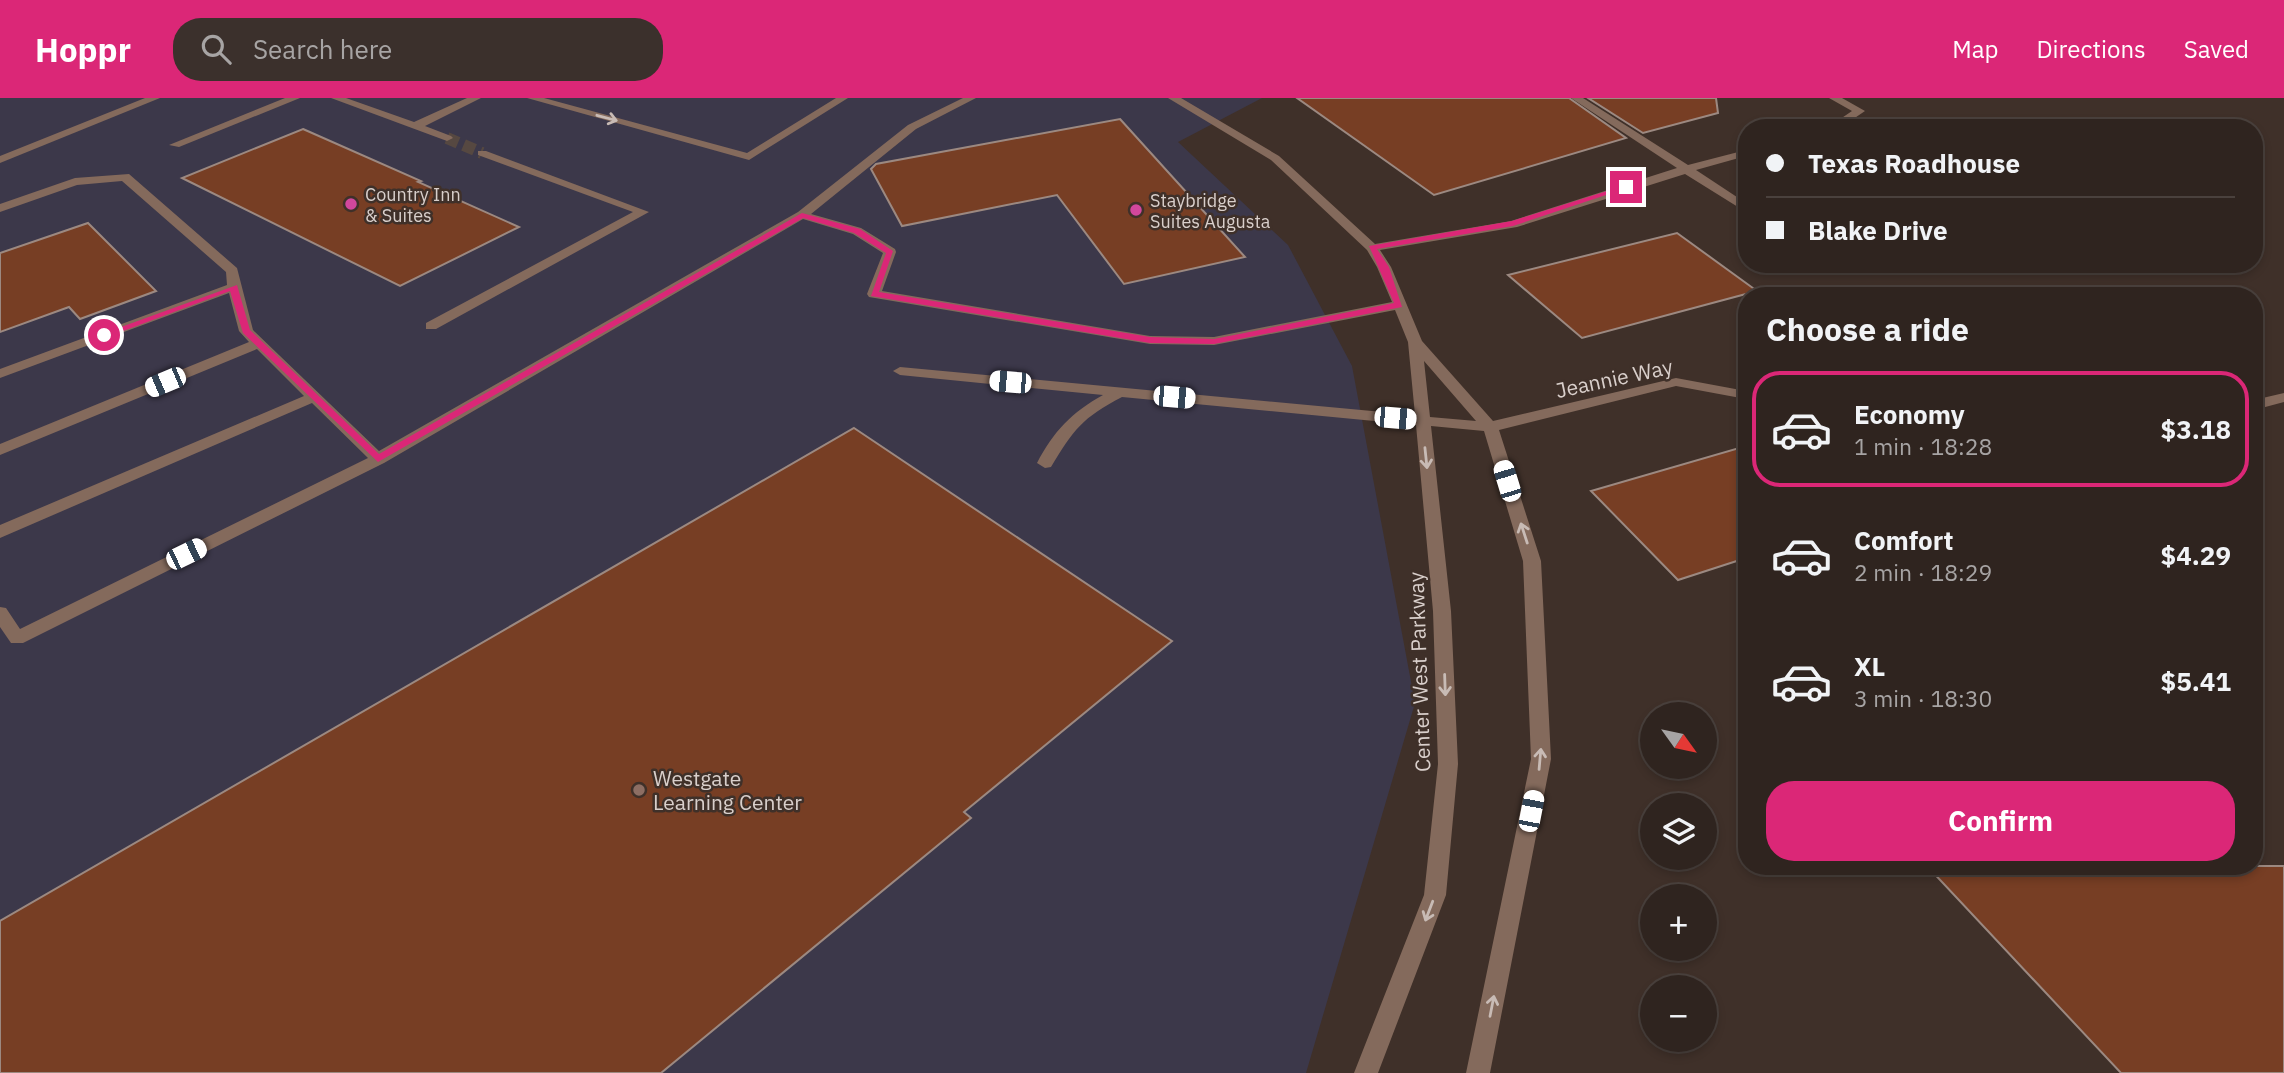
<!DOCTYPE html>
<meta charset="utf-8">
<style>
:root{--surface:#2f241f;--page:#3b302c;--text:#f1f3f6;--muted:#a7a4a4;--line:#4a413d;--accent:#db2777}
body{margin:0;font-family:"IBM Plex Sans",sans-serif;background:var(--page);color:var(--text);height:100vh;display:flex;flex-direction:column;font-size:26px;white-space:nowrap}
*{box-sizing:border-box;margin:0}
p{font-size:23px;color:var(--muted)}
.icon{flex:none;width:38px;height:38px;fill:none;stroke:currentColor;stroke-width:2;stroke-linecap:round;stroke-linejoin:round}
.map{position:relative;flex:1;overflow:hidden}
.side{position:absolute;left:1738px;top:189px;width:525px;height:588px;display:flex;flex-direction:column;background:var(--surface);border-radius:28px;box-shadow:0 4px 10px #0003,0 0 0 2px var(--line)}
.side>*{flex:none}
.hud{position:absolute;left:1738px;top:21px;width:525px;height:154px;border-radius:28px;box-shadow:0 4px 10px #0003,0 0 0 2px var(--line);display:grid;align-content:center;height:154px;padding:0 28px;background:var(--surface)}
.needle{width:46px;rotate:123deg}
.fabs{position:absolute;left:1640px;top:604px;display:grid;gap:14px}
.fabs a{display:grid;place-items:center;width:77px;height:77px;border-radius:50%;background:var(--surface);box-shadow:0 4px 10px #0003,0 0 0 2px var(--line);font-size:35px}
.end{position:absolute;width:32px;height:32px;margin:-16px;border:9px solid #db2777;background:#fff;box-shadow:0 0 0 4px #fff}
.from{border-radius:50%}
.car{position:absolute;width:21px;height:42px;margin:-21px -10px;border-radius:9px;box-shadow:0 0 5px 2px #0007;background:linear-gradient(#fff 24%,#345 0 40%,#fff 0 76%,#345 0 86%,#fff 0)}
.hud b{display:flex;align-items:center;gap:24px;height:66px;font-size:26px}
.hud b+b{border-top:2px solid var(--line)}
.hud i{width:18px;height:18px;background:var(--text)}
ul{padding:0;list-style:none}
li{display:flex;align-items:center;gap:21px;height:116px;margin:0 14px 10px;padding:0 14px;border:4px solid transparent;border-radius:28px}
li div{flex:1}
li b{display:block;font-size:26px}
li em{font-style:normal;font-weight:700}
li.selected{border-color:var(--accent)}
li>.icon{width:63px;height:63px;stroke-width:1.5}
h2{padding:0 28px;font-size:32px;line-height:84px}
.action{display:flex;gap:14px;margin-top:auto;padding:14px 28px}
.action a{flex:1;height:80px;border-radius:28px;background:var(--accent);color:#fff;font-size:28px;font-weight:700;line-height:80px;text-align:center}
header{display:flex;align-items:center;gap:42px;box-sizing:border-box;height:98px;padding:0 35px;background:var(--accent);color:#fff}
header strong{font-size:33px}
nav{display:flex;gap:38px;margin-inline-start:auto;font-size:24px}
.search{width:490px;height:63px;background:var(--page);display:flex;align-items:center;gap:18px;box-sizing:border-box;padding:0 24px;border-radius:28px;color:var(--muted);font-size:26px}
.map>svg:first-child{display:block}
.commercial{fill:#3c384a}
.building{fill:#773e24;stroke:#9c8981;stroke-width:2}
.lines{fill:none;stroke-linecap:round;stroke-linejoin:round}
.minor-tunnel{stroke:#564841;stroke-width:12;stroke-dasharray:12 6;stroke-linecap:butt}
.minor{fill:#846a5c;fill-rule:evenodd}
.oneway{stroke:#c8bbb5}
.route{fill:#db2777}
.hotel-dot{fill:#d1479c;stroke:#3f3029;stroke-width:2.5}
.education-dot{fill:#8d6e63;stroke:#3f3029;stroke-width:2.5}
.labels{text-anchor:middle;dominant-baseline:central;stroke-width:5;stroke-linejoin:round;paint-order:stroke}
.far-poi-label{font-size:18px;fill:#d9cfcb;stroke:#3f3029;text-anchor:start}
.street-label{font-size:21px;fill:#d9cfcb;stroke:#3f3029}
.poi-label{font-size:21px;fill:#d9cfcb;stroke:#3f3029;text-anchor:start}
</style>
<header>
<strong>Hoppr</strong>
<div class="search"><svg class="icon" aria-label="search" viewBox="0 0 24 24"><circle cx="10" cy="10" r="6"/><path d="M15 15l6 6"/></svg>Search here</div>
<nav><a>Map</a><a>Directions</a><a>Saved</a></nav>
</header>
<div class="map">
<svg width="2284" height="975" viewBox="0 0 2284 975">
<rect width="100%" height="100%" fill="#3f3029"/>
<!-- commercial -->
<polygon class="commercial" points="0,0 1262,0 1178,44 1288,147 1352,268 1415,605 1306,975 0,975"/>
<!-- building -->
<g class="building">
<polygon points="1297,0 1569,0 1626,40 1434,97"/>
<polygon points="1588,0 1716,0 1718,15 1643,35"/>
<polygon points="1120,21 1245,159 1124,186 1057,97 902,128 871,71 876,66"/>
<polygon points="303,31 421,83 418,84 519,129 400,188 182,80"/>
<polygon points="88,125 156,193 80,221 69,209 0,234 0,155"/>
<polygon points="1677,135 1757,193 1582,240 1508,177"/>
<polygon points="854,330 1172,543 964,714 971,720 661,975 0,975 0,823"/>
<polygon points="1746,348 1746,460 1678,482 1591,393"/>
<polygon points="1927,768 2284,768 2284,975 2121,975"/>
</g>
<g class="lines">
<!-- minor-tunnel -->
<polyline class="minor-tunnel" points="447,40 482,55"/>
<!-- minor -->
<g class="minor">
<polygon points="145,0 160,0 0,65 0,58"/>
<polygon points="285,0 300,0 179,49 169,47"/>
<polygon points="331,0 346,0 414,24 467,0 481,0 425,28 451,38 453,40 447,43"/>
<polygon points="527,0 544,0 747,55 836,0 848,0 749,62"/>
<path d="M963 0H976L916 31 811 116 861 130 895 151 896 154 882 193 1150 238 1214 239 1392 204 1377 169 1367 152 1271 62 1168 0H1181L1279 58 1375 146 1511 123 1677 70 1571 0H1583L1688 67 1746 52V58L1696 72 1746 105V114L1685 76 1517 129 1380 152 1391 169 1422 243 1493 323 1676 280 1746 293V301L1676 288 1499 332 1541 463 1551 661 1490 975H1466L1531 661 1523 463 1484 333 1431 328 1451 513 1458 666 1446 797 1378 975H1354L1424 797 1438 666 1433 513 1416 327 1122 299C1082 320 1074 331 1051 369L1045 370 1037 365C1053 334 1072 314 1103 297L900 277 893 273 900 269 1415 317 1408 244 1395 212 1214 247 1150 246 869 199 867 196 883 155 853 136 803 121 384 365 23 545H11L0 529V509L6 510 20 531 368 360 312 305 0 440V427L304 298 257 251 0 357V346L249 244 239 233 229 195 0 280V271L227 187 226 174 122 83 77 87 0 114V106L75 80 129 76 237 170 253 232 379 353 798 114 908 27ZM1424 263 1476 323 1430 319Z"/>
<polygon points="1829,0 1842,0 1865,13 1840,30 1827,30 1852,13"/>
<polygon points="478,53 486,53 649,114 436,231 426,231 426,225 633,114 478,57"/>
<polygon points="2284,295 2284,304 2254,312 2254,302"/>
</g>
</g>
<!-- one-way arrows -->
<defs><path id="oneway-shaft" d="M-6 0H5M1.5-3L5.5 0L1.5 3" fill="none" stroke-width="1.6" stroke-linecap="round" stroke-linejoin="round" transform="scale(1.75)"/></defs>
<g class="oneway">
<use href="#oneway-shaft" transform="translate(607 20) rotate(15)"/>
<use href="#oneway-shaft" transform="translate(1426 360) rotate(84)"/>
<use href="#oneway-shaft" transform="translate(1524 435) rotate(-108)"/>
<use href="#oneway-shaft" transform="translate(1445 587) rotate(88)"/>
<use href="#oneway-shaft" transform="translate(1540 661) rotate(-85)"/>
<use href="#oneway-shaft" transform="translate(1429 813) rotate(111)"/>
<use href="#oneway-shaft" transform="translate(1492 908) rotate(-79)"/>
</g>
<!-- route -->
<polygon class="route" points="1623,88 1630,89 1513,128 1377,151 1389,169 1402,209 1214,246 1150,245 871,198 886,155 854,135 803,120 378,364 243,235 230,193 107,239 99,237 237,187 250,232 379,356 802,115 860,131 893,153 879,194 1150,239 1214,241 1394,205 1369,148 1512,123"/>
<!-- markers -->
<g class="hotel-dot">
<circle cx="351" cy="106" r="7"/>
<circle cx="1136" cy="112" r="7"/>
</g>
<circle class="education-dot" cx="639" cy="692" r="7"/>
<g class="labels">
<!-- far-poi labels -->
<g class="far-poi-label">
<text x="365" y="96">Country Inn<tspan x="365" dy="21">&amp; Suites</tspan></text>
<text x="1150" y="102">Staybridge<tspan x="1150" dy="21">Suites Augusta</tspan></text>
</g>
<!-- street labels -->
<g class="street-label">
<text transform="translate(1614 280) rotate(-12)">Jeannie Way</text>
<text transform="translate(1419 574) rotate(-92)">Center West Parkway</text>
</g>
<!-- poi labels -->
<g class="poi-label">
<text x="653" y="680">Westgate<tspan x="653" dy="24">Learning Center</tspan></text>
</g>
</g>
</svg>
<div class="fabs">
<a><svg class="needle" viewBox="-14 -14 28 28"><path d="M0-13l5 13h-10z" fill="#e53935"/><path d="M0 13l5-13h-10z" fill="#a7a4a4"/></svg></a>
<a><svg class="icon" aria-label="layers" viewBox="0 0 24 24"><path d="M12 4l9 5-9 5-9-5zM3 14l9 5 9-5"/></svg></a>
<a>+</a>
<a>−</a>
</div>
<i class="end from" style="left:104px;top:237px"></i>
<i class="end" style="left:1626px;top:89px"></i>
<i class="car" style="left:165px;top:284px;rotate:247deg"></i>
<i class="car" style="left:1010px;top:284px;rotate:275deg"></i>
<i class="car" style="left:1174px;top:299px;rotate:95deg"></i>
<i class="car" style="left:1395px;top:320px;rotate:95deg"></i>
<i class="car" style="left:1507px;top:383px;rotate:343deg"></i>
<i class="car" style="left:186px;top:456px;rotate:64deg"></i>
<i class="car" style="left:1531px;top:713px;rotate:11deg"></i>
<div class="hud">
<b><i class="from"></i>Texas Roadhouse</b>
<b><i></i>Blake Drive</b>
</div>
<section class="side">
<h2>Choose a ride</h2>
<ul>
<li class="selected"><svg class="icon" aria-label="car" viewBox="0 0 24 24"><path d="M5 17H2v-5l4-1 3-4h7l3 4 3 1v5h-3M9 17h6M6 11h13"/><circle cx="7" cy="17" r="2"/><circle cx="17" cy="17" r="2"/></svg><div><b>Economy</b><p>1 min · 18:28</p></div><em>$3.18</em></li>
<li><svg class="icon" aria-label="car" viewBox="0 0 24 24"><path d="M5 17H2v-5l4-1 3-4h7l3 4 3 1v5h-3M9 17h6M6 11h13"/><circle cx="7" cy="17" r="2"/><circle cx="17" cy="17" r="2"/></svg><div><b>Comfort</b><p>2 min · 18:29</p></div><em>$4.29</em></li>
<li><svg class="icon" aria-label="car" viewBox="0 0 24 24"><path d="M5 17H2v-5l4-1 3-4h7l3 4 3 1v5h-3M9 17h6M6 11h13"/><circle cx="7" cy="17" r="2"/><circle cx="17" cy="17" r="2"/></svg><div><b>XL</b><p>3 min · 18:30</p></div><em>$5.41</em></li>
</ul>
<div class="action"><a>Confirm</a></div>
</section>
</div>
